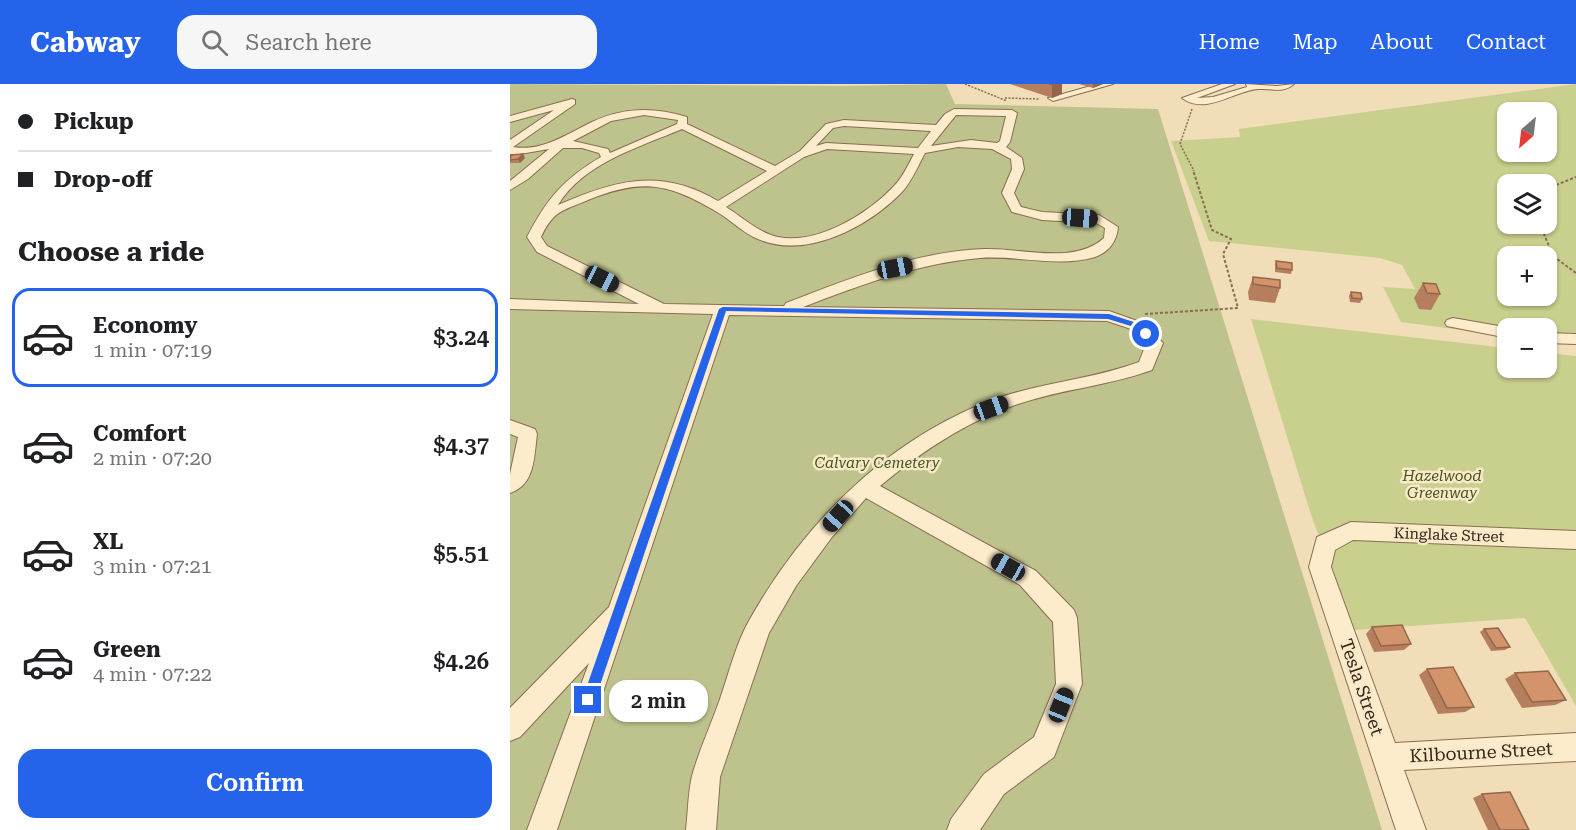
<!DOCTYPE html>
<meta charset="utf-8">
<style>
:root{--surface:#fff;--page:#f6f6f6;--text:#202124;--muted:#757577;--line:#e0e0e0;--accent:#2563eb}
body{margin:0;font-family:"Roboto Serif",serif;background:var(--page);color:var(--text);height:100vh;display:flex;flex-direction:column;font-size:22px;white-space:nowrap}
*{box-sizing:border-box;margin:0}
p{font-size:20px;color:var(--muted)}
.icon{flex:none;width:33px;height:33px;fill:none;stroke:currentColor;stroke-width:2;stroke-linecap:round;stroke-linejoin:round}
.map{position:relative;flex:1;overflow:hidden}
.panel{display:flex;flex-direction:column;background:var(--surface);width:510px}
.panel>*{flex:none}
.banner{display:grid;align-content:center;height:132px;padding:0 18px;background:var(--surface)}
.needle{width:39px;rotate:208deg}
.fabs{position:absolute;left:987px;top:18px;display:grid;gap:12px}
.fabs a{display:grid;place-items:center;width:60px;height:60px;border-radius:12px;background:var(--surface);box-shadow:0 2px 4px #0004;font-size:30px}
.end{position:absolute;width:27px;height:27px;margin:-14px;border:8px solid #2563eb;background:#fff;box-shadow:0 0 0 3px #fff}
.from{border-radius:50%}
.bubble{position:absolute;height:42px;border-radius:18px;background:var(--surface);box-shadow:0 2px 4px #0004;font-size:20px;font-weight:600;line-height:42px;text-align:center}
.car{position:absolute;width:18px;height:36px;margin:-18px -9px;border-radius:8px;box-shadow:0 0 4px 2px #0007;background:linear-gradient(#222 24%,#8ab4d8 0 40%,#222 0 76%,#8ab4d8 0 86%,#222 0)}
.banner b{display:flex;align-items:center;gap:21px;height:57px;font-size:22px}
.banner b+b{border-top:2px solid var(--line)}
.banner i{width:15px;height:15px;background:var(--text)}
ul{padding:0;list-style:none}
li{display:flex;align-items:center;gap:18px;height:99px;margin:0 12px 9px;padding:0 6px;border:3px solid transparent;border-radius:18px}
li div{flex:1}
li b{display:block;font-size:22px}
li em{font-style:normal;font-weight:600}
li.current{border-color:var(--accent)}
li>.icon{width:54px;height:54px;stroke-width:1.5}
h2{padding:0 18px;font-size:27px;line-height:72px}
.cta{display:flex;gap:12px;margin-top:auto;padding:12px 18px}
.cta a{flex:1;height:69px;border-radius:18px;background:var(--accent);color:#fff;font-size:24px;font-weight:600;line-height:69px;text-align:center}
header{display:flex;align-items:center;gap:36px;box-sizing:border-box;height:84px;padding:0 30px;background:var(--accent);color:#fff}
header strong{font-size:28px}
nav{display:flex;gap:33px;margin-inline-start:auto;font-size:21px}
.search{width:420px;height:54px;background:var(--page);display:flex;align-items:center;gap:15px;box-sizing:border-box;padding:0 21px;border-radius:18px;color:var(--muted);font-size:22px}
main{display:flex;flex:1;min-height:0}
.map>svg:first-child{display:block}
.green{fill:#c9cf8c;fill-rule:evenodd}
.cemetery{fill:#bec38d}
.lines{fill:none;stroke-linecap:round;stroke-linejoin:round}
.minor-casing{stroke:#886d52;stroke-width:2}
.path-far1{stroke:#886d52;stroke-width:1.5;stroke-dasharray:2 1.5;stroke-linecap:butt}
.path{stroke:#886d52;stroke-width:2;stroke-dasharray:3 2;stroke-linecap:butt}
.minor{fill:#fceccc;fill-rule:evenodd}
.wall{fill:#b57e5c}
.shaded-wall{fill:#94674b}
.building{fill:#d3936b;stroke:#94674b;stroke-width:1.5}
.route{fill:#2563eb}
.labels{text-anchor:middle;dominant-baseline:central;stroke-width:5;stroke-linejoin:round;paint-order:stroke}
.park-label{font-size:15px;font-style:italic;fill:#48541e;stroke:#f8e9c8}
.street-label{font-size:15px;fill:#352619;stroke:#f8e9c8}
.near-street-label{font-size:18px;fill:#352619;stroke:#f8e9c8}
</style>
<header>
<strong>Cabway</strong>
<div class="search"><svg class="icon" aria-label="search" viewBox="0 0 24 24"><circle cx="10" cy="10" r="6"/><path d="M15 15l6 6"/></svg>Search here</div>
<nav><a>Home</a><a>Map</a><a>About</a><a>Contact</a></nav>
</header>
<main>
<section class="panel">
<div class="banner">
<b><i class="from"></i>Pickup</b>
<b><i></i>Drop-off</b>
</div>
<h2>Choose a ride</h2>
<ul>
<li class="current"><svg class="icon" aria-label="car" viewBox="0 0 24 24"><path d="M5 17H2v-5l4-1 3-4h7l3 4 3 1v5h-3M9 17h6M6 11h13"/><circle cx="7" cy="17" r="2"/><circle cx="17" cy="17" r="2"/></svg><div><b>Economy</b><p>1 min · 07:19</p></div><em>$3.24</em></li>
<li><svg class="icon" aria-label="car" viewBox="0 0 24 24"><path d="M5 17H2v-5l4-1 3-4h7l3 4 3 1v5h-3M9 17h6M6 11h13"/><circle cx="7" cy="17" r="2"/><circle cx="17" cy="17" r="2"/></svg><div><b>Comfort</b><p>2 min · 07:20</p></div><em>$4.37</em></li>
<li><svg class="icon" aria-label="car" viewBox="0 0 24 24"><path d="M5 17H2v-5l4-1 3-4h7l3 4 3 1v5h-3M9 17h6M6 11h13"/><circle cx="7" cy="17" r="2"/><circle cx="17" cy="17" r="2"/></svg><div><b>XL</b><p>3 min · 07:21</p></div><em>$5.51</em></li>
<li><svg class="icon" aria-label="car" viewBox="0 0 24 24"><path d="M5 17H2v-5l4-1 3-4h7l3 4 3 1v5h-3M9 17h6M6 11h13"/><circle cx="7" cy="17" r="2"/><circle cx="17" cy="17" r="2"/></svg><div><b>Green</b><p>4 min · 07:22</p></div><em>$4.26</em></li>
</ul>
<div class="cta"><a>Confirm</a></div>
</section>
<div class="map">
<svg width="1066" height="746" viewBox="0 0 1066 746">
<rect width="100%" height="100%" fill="#f1deb8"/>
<!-- green -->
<g class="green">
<path d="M1066 0V261L1037 257 1036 244H998L997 252 891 238 873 203 905 205 892 181 870 174 699 157 661 57 730 53 729 45ZM998 28H1036V68H998ZM998 100H1036V140H998ZM998 172H1036V212H998Z"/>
<polygon points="741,235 997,264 998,284 1036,284 1037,269 1066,272 1066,622 1015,534 844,546 801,431"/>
</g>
<!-- cemetery -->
<polygon class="cemetery" points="0,0 334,2 436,0 445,20 648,25 872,746 0,746"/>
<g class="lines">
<!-- minor casing -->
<g class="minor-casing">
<g id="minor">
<polygon points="588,0 603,0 543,17 538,14"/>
<path d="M712 0H725L687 14 703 13 737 3 736 0 767 2 784 0C772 10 763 4 749 5 725 6 696 32 672 14Z"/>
<path d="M62 15 65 16V20L3 63C32 68 57 50 82 38 114 23 144 23 177 33V40L265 82 290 67 316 40 334 36 426 41 435 30 444 25 502 26 507 29 500 58 496 63 512 74 514 85 504 109 511 123 532 128 589 131 608 143C607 157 599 168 585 173 548 184 508 171 470 174 408 179 351 201 293 223L599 227 633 239 653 259 642 286C598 302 552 305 508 320 457 337 411 368 370 402L526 487 564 526 567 534 572 600 544 673 494 710 470 746H437L441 735 474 690 524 653 546 600 543 538 510 501 356 414 322 453 286 502 259 549 210 693 206 746H176C178 729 178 709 182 692 189 666 201 641 210 615 219 589 226 559 240 535 293 441 372 361 472 320 522 299 578 297 629 278L636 260 621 245 597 237 219 231 47 746H17L79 579 10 653 0 657V624L99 523 203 230 0 225V215L129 220 27 168 17 153C37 115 53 95 91 73L89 69 72 64H53L18 95 0 106V97L39 65 4 71 0 70V56L44 26 0 38V32ZM134 31 168 36 167 40 100 69 98 65 63 57 101 37ZM446 31 496 32 490 57 487 59 461 56 421 62ZM334 42 421 47 408 64 316 59 306 62 323 44ZM172 45 257 87 208 117C151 83 105 96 48 121 73 79 130 63 172 45ZM448 63 482 65 501 75 502 85 492 109 502 128 532 136 586 139 595 144 594 154C564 181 513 164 475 165 406 167 339 195 276 219L274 222 154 220 37 162 31 153C44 126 52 127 78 116 132 94 158 99 207 128 221 136 233 149 248 155 296 176 358 143 392 108 402 97 408 82 415 69ZM317 65 404 70C398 81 393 93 384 102 359 129 308 161 268 153 249 149 232 133 216 123L294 73Z"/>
<polygon points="943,234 1000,244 998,244 998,254 937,242 935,239 937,236"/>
<polygon points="1036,249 1066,250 1066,260 1036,259"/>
<path d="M0 336 25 345 27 350C24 373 25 401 0 409V390L8 353 0 350Z"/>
<polygon points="841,438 1066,447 1066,465 843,456 825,466 821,483 885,659 1066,649 1066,677 894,686 916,746 886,746 799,483 807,453"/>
</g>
</g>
<!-- path-far1 -->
<g class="path-far1">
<polyline points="455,0 497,17"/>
<polyline points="495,14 530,15"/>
<polyline points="682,25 670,60 684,87"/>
</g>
<!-- path -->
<g class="path">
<polyline points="1036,112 1046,101 1066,93"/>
<polyline points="1030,140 1043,172 1066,189"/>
<polyline points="635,230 728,224 713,170 721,155 702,146 683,86"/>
</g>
<!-- minor -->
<use href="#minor" class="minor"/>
</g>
<!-- wall -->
<g class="wall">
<polygon points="500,0 552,0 552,10 542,14"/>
<polygon points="569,0 593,0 583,4"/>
<polygon points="0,71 15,74 10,79 0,79"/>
<polygon points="766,177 782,186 781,190 765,188 765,181"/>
<polygon points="743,193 770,204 765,219 739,216 738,208"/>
<polygon points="913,199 930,210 921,226 909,225 904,214"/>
<polygon points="841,208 852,215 850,219 840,218 839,212"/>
<polygon points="862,543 901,560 894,566 864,568 856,550"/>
<polygon points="974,545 1000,563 995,566 981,567 970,548"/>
<polygon points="917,585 964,623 955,628 928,630 909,591"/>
<polygon points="1005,589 1056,616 1045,621 1012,624 995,595"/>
<polygon points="972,710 1019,746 978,746 963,714"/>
</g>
<!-- shaded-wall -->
<g class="shaded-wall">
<polygon points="538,0 552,0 552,10 542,14 542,1"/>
<polygon points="583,0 593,0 583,4"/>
<polygon points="13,70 15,74 10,79 8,75"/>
</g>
<!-- building -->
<g class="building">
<polygon points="13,70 8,75 0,76 1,71"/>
<polygon points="766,177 782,179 782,186 767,184"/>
<polygon points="743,193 770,196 770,204 743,200"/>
<polygon points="913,199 926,200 930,210 917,209"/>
<polygon points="841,208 851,209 852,215 842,214"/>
<polygon points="892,541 901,560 871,562 862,543"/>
<polygon points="988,544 1000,563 986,564 974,545"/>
<polygon points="943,583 964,623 937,624 917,585"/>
<polygon points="1038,587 1056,616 1022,618 1005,589"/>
<polygon points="1000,708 1019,746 990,746 972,710"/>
</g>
<!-- route -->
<polygon class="route" points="213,223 599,230 630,240 640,250 633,252 624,243 598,235 216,227 85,616 78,623 72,616 209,225"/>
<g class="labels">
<!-- park labels -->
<g class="park-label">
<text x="367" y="379">Calvary Cemetery</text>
<text x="932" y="392">Hazelwood<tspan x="932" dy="17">Greenway</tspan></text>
</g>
<!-- street labels -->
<g class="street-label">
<text transform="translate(939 451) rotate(2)">Kinglake Street</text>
</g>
<!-- near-street labels -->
<g class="near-street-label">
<text transform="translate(852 603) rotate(71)">Tesla Street</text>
<text transform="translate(971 668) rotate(-3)">Kilbourne Street</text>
</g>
</g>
</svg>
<div class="fabs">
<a><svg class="needle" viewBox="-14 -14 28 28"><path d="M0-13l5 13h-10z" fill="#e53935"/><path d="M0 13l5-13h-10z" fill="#757577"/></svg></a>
<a><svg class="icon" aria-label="layers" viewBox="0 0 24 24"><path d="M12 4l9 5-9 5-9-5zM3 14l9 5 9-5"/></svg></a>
<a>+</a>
<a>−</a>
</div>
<i class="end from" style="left:636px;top:250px"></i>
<i class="end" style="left:78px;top:616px"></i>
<div class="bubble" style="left:99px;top:596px;width:99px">2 min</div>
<i class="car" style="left:570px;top:134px;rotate:94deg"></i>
<i class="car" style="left:385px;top:184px;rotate:79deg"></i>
<i class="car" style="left:92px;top:195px;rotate:117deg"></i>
<i class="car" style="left:481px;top:324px;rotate:70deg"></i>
<i class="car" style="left:328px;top:432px;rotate:222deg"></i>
<i class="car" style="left:498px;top:483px;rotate:299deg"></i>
<i class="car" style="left:551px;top:621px;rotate:22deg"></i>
</div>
</main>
